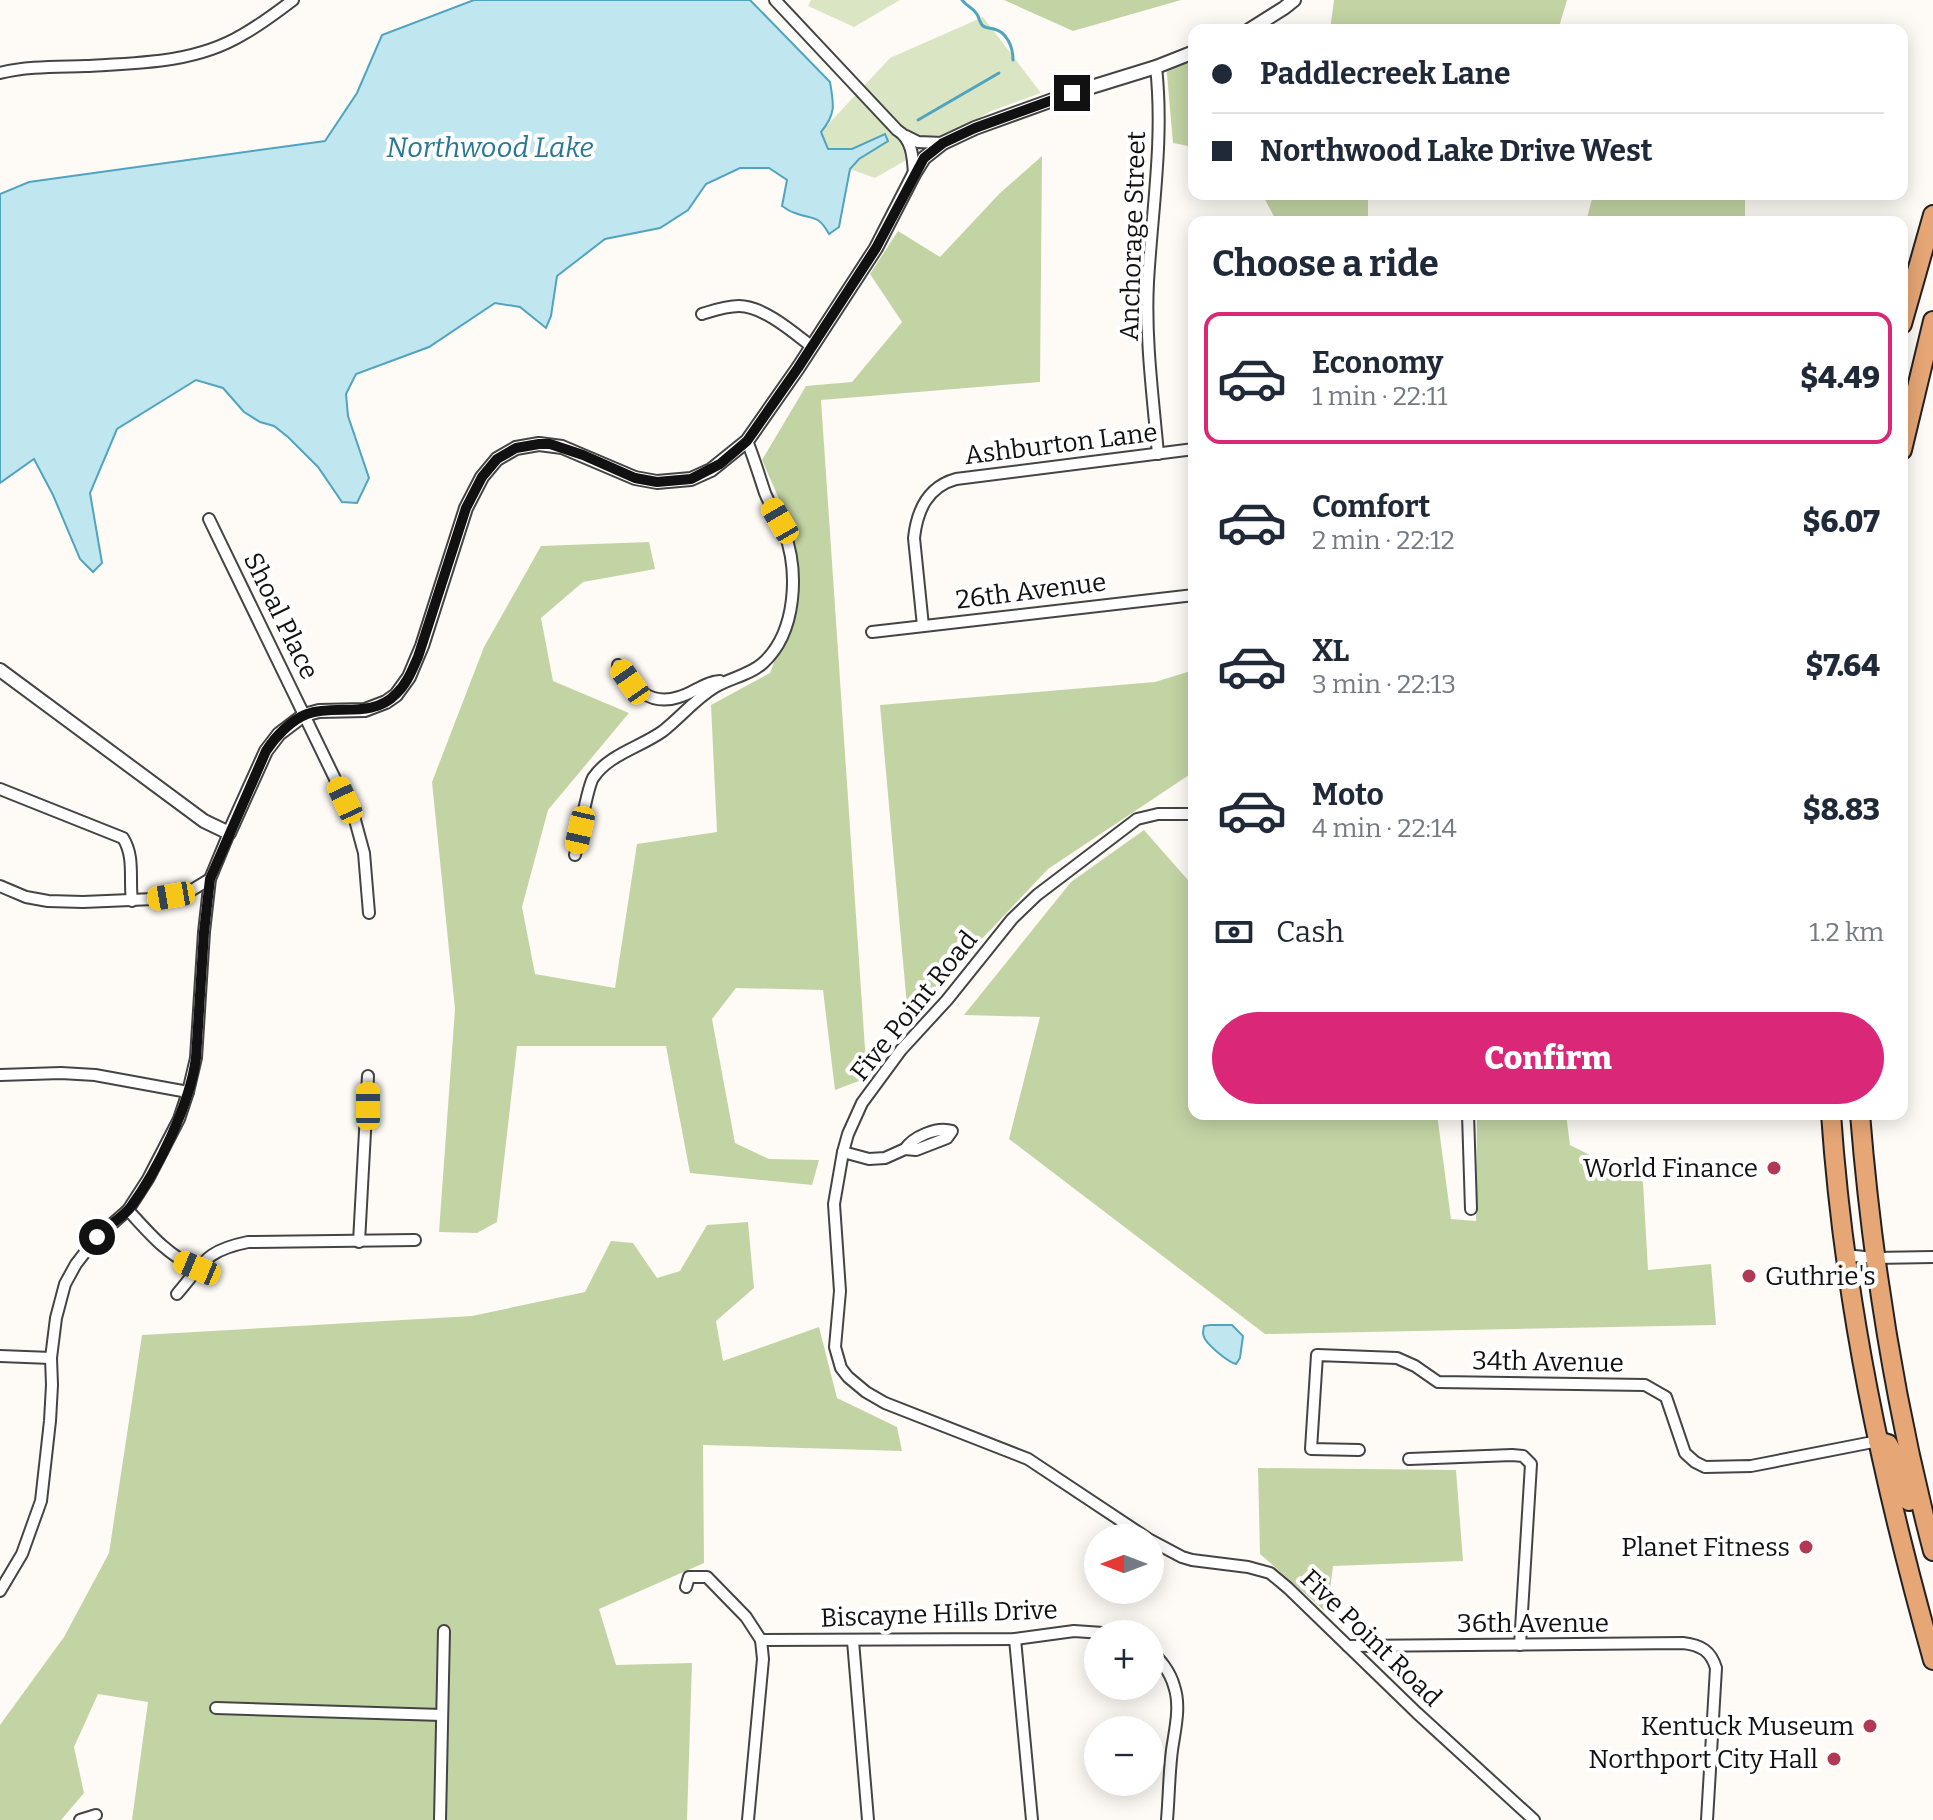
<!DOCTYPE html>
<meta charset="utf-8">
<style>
:root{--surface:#fff;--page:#f2f2f3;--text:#1f2937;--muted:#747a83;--line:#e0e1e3;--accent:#db2777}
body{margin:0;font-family:Bitter,serif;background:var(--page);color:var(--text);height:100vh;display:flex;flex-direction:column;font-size:30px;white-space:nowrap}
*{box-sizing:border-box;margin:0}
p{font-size:26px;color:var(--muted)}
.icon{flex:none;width:44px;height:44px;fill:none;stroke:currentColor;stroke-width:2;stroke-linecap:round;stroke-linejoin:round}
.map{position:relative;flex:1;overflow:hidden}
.details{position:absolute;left:1188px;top:216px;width:720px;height:904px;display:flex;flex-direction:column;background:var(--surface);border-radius:16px;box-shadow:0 4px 20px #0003}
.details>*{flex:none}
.banner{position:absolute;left:1188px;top:24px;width:720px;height:176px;border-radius:16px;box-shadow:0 4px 20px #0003;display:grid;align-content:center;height:176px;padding:0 24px;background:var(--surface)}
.needle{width:52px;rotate:270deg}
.buttons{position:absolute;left:1084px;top:1524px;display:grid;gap:16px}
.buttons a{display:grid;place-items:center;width:80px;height:80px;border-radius:50%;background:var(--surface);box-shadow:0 4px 20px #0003;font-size:40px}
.end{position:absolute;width:36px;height:36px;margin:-18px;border:10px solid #111;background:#fff;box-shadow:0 0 0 4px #fff}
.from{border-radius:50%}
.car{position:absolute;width:24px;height:48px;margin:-24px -12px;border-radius:10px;box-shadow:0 0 6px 2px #0007;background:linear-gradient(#f5c518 24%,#345 0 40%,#f5c518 0 76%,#345 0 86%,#f5c518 0)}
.banner b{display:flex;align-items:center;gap:28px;height:76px;font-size:30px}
.banner b+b{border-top:2px solid var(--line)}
.banner i{width:20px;height:20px;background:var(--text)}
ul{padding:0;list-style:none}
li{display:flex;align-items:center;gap:24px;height:132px;margin:0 16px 12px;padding:0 8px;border:4px solid transparent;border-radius:16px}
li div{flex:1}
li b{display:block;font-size:30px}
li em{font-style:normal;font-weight:800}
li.on{border-color:var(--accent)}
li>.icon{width:72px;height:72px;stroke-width:1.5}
h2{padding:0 24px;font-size:36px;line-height:96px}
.pay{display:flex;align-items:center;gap:20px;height:88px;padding:0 24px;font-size:30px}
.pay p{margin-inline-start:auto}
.cta{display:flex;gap:16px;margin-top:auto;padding:16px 24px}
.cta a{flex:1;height:92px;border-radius:48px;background:var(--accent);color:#fff;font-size:32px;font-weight:800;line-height:92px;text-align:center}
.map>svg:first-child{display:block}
.green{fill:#dae5c3}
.forest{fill:#c2d4a4}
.water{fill:#c0e6f0;stroke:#50a4be;stroke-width:2}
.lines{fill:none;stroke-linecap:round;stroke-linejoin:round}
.stream{stroke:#50a4be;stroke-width:3}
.minor-casing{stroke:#444;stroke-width:14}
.tertiary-casing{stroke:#444;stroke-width:16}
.trunk-casing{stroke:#222;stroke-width:22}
.minor{stroke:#fff;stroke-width:10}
.tertiary{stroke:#fff;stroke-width:12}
.trunk{stroke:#e6a676;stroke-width:18}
.route{stroke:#111;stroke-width:10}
.poi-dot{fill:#b13953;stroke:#fff;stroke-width:3}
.labels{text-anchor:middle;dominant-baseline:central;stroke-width:8;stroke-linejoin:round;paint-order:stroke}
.street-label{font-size:26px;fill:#111;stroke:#fff}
.poi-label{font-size:26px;fill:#111;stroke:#fff;text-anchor:end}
.water-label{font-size:28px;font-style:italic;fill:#287895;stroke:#fff}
</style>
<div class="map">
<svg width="1933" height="1820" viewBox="0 0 1933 1820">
<rect width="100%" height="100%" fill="#fefbf6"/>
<!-- green -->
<g class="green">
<polygon points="811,0 900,0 854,27 808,6"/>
<polygon points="983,17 1041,93 991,111 875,178 850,169 859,159 888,141 852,149 828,149 821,132 890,58"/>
</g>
<!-- forest -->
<g class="forest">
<polygon points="1004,0 1181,0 1073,31"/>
<polygon points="1334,0 1567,0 1558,30 1330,30"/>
<polygon points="1194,60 1194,147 1173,143 1166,63"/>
<polygon points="1042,156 1040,382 821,400 867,1078 835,1090 823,990 736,988 712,1019 735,1143 769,1159 819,1160 812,1185 690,1173 666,1046 517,1046 497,1222 477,1233 439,1232 455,1009 432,782 484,647 541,546 649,542 655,569 583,582 541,618 553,681 629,713 548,810 522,907 535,974 615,988 637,844 717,832 711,705 770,673 799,597 789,522 762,460 806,386 852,382 902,322 870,274 898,231 940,257 1000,193"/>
<polygon points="1262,194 1368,194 1368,222 1277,222"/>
<polygon points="1599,194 1740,194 1745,195 1745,222 1586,222 1592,199"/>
<polygon points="1194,670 1194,774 1189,775 1048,869 908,1017 880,705 1155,682"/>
<polygon points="1144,830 1194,887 1194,1114 1437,1114 1451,1219 1476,1221 1477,1117 1521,1120 1522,1114 1566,1114 1570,1145 1643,1182 1648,1270 1711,1264 1716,1325 1265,1334 1009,1139 1040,1017 964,1015 1071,882"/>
<polygon points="748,1222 754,1288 716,1321 723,1361 819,1327 837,1398 897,1427 902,1451 703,1445 704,1563 599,1609 616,1665 692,1663 687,1820 132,1820 148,1702 98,1694 74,1747 84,1793 61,1820 0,1820 0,1725 64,1637 109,1553 142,1335 472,1316 585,1292 611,1241 633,1243 657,1278 680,1271 707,1225"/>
<polygon points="1258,1468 1456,1470 1463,1561 1333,1566 1327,1613 1260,1554"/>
</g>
<!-- water -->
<g class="water">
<path d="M474 0H750L830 82C834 105 836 114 821 132L828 149H852L885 134 888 141 859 159 850 169 839 227 829 234C818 214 813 220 795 213 790 212 787 209 782 206L787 180 769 168H740L706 184 688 210 660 228 605 239 557 276 551 316 546 328 520 307 495 303 429 347 356 374 346 394 348 416 369 478 357 503 342 502 318 467 288 437 274 426 260 422 244 412 223 388 196 380 117 429 90 493 102 563 93 572 80 559 53 495 34 459 0 483V194L29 182 325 141 357 93 382 35Z"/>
<path d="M1210 1325H1232L1243 1336 1240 1358 1236 1364C1228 1362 1210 1347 1205 1339 1202 1333 1203 1332 1204 1326Z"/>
</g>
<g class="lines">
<!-- stream -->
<g class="stream">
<path d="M962 0C966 6 972 7 976 13 979 16 979 21 982 25 985 29 989 27 994 29 1007 32 1013 47 1013 60"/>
<polyline points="918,120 999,73"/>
</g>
<!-- minor casing -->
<g class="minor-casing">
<g id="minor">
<path d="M775 0 897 130C912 139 913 157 914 174"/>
<path d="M1156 67C1164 139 1152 210 1148 282 1145 339 1153 397 1158 454"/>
<path d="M0 73C28 66 58 67 86 66 139 63 195 63 242 35 260 25 276 13 293 0"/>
<polyline points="906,136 918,142 943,143"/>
<path d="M702 314C715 310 726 306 739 306 763 306 793 332 811 346"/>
<polyline points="209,519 355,820 364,853 369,913"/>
<path d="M923 626 914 538C917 511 927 487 956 479L1194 449"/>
<polyline points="872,632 1194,595"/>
<path d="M618 665C634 687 649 707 679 697 694 693 704 682 720 681"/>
<path d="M0 789 123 838C135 857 129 879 132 901"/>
<path d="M575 855C579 838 586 791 593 778 609 754 641 747 663 731 681 717 695 699 715 687 730 678 750 675 763 663 797 632 799 571 784 531 779 517 770 506 765 493 759 475 754 458 747 441"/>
<polyline points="0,886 26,897 48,901 83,902 154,899 187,893 210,879"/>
<polyline points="0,1075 61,1073 95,1075 188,1092"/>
<polyline points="1468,1114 1471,1209"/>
<path d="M843 1152 869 1159 885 1158 905 1149 916 1150 947 1138 952 1131C937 1126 913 1137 905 1149"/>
<path d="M128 1210C149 1233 168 1256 197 1268"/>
<polyline points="359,1242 368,1076"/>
<polyline points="1845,1255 1874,1258 1933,1257"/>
<path d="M177 1294C204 1263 204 1251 248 1242L415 1240"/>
<polyline points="0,1356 51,1358"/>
<polyline points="1359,1450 1311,1449 1317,1355 1397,1358 1415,1366 1438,1382 1645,1385 1666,1397 1685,1453 1695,1462 1705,1467 1751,1466 1878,1441"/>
<polyline points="1409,1459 1512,1455 1523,1456 1531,1464 1520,1645"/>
<polyline points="1147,1538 1028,1459 885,1403 866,1392 848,1377 841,1368 835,1347 840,1291 834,1204 843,1152 848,1134 862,1103 901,1050 947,1000 1012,919 1037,895 1137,819 1158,814 1194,814"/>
<polyline points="1150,1540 1182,1557 1192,1560 1248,1567 1270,1573 1288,1588 1417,1713 1534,1820"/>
<polyline points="686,1587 689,1577 707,1577 746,1617 761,1640 763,1659 748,1820"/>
<polyline points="0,1591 22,1554 41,1501 50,1421 52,1385 51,1358 56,1318 65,1284 76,1264 97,1237 128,1210 148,1179 179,1119 188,1092 196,1058 204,932 210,879 229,833"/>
<polyline points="1015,1639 1032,1820"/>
<polyline points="761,1640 1015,1639 1074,1631 1117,1634"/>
<polyline points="853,1641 868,1820"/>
<path d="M1348 1646 1683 1643C1701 1645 1711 1651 1716 1668L1707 1820"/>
<path d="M1150 1649C1160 1660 1170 1671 1174 1686 1181 1706 1175 1729 1172 1750 1169 1773 1169 1797 1167 1820"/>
<polyline points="216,1708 442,1715"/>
<polyline points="80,1820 96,1815"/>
<polyline points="440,1820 444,1631"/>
</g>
</g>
<!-- tertiary casing -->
<g class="tertiary-casing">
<g id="tertiary">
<polyline points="1249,30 1284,8 1294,0"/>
<polyline points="0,670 204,821 229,833 266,751 279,734 304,715 319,711 365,710 386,702 396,695 409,677 422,646 466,508 482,477 497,459 516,448 539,444 562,447 635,478 657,482 691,479 711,470 747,441 798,368 876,248 914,174 924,158 943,143 975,128 1072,93 1156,67 1194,52"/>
</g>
</g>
<!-- trunk casing -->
<g class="trunk-casing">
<g id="trunk">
<polyline points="1902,324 1933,215"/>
<polyline points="1902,450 1933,321"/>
<path d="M1831 1114C1844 1302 1882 1479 1933 1660"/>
<path d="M1860 1114C1872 1262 1895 1407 1933 1551"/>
<polyline points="1878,1441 1888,1444 1895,1457 1909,1501"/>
</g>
</g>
<!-- minor -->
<use href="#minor" class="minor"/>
<!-- tertiary -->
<use href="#tertiary" class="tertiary"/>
<!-- trunk -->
<use href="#trunk" class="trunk"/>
</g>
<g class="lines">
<!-- route -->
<path class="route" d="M97 1237C106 1226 121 1219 130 1208 158 1170 190 1104 196 1058L204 932 210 879 266 751C275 737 291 720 307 714 336 704 372 719 396 694 407 684 412 670 418 657L466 508 482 477 497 459 516 448 539 444H550L583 455 635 478 657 482 691 479 720 464 747 441 798 368 876 248 924 158 943 143 975 128 1072 93"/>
</g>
<!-- markers -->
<g class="poi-dot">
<circle cx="1774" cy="1168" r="8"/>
<circle cx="1749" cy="1276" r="8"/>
<circle cx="1806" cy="1547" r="8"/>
<circle cx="1870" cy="1726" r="8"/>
<circle cx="1834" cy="1759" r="8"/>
</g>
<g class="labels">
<!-- street labels -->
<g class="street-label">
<text transform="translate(1133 236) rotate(-88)">Anchorage Street</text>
<text transform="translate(1061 444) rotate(-7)">Ashburton Lane</text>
<text transform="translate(1031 591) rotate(-7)">26th Avenue</text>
<text transform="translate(281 616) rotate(64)">Shoal Place</text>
<text transform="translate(914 1006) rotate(-51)">Five Point Road</text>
<text transform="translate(1548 1362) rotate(1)">34th Avenue</text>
<text transform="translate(939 1614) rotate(-2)">Biscayne Hills Drive</text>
<text x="1533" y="1623">36th Avenue</text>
<text transform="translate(1371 1638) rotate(44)">Five Point Road</text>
</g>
<!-- poi labels -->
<g class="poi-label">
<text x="1758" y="1168">World Finance</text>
<text x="1765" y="1276" text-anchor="start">Guthrie's</text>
<text x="1790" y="1547">Planet Fitness</text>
<text x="1854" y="1726">Kentuck Museum</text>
<text x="1818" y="1759">Northport City Hall</text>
</g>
<!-- water labels -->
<g class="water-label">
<text x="490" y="147">Northwood Lake</text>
</g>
</g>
</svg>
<div class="buttons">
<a><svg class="needle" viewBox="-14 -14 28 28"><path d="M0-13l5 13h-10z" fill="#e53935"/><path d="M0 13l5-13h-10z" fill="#747a83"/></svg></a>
<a>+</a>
<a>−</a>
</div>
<i class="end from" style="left:97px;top:1237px"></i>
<i class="end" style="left:1072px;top:93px"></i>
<i class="car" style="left:780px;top:521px;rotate:330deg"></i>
<i class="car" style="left:630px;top:682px;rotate:325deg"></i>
<i class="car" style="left:345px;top:800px;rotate:335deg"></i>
<i class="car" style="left:580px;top:830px;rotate:193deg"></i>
<i class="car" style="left:171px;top:896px;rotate:260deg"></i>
<i class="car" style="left:368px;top:1106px;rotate:0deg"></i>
<i class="car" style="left:197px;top:1268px;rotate:293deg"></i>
<div class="banner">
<b><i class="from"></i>Paddlecreek Lane</b>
<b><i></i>Northwood Lake Drive West</b>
</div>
<section class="details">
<h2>Choose a ride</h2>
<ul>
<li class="on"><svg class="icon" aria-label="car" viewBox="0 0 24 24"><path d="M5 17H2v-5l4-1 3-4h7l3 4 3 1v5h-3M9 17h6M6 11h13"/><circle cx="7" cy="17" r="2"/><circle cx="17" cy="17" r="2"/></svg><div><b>Economy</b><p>1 min · 22:11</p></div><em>$4.49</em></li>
<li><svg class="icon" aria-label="car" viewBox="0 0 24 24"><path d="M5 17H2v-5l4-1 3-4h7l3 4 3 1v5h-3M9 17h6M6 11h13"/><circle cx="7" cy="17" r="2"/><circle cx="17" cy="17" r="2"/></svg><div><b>Comfort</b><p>2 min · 22:12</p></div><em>$6.07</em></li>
<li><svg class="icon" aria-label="car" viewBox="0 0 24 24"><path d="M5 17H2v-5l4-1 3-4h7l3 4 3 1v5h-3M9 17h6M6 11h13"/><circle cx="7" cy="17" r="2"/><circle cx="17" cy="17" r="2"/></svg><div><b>XL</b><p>3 min · 22:13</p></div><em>$7.64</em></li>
<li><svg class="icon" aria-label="car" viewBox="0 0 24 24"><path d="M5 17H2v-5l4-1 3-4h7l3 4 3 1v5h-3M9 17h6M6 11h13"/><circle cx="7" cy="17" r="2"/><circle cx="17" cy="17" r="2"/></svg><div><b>Moto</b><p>4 min · 22:14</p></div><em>$8.83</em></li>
</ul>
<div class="pay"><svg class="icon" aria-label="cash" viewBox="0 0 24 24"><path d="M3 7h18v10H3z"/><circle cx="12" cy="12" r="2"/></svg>Cash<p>1.2 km</p></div>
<div class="cta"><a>Confirm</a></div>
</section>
</div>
